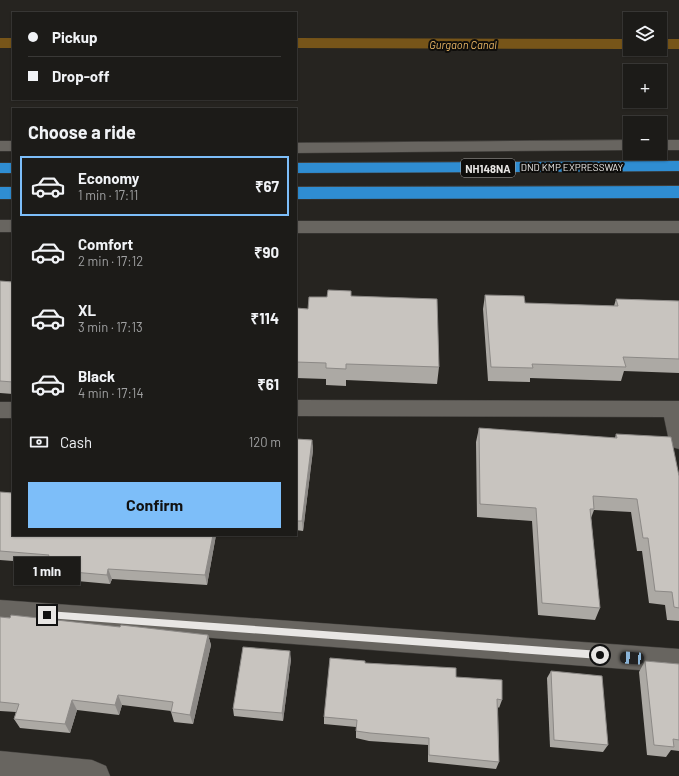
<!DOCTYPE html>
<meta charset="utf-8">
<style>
:root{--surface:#1c1b18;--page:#292825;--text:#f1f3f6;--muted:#a0a1a2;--line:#3a3937;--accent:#7dbef9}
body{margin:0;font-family:Barlow,sans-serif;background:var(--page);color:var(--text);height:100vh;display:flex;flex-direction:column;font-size:15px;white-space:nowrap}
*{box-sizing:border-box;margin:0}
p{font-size:13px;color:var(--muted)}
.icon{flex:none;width:22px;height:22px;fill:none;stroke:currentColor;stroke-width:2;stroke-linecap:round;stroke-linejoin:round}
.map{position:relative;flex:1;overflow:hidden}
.side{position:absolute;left:12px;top:108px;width:285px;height:428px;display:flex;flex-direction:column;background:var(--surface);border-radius:0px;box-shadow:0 1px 3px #0004,0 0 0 1px var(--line)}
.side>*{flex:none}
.top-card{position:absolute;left:12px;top:12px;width:285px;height:88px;border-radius:0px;box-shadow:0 1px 3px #0004,0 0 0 1px var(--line);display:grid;align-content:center;height:88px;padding:0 16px;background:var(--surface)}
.controls{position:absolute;left:623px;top:12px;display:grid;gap:8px}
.controls a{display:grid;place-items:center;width:44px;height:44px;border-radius:0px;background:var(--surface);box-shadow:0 1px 3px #0004,0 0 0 1px var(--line);font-size:20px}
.end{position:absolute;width:18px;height:18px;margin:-9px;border:5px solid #e8e6e4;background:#111;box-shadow:0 0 0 2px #111}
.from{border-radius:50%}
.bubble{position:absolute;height:28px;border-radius:0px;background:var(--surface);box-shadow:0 1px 3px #0004,0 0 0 1px var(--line);font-size:13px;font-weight:700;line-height:28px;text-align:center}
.car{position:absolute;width:12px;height:24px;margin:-12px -6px;border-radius:5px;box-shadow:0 0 3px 1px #0007;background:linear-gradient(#222 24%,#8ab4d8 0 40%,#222 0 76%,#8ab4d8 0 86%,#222 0)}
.top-card b{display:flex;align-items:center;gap:14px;height:38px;font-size:15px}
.top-card b+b{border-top:1px solid var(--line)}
.top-card i{width:10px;height:10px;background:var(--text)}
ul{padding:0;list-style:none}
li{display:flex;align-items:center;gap:12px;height:60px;margin:0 8px 6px;padding:0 8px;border:2px solid transparent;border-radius:0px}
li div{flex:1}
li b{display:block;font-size:15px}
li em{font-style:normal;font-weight:700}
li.selected{border-color:var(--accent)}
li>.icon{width:36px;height:36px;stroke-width:1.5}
h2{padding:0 16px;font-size:18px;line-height:48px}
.pay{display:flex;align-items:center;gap:10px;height:44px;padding:0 16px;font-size:15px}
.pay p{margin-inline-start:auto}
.primary-button{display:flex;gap:8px;margin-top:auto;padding:8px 16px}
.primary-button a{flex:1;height:46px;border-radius:0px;background:var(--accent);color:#111;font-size:16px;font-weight:700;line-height:46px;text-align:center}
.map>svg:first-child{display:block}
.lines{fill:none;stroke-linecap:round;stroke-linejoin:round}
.canal{fill:#775519;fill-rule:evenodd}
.minor-casing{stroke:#43413e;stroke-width:1}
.tertiary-casing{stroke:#43413e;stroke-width:1}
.trunk-casing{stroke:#43413e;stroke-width:1}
.minor{fill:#686560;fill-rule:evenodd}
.tertiary{fill:#686560;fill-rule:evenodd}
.trunk{fill:#2f8dd2;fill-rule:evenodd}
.wall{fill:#aca9a4}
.shaded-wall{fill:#8c8986}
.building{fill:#c8c4bf;stroke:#8c8986}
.route{fill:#e8e6e4}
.labels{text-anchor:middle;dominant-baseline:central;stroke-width:4;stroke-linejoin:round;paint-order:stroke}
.far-street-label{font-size:10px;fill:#e8e6e4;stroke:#0e0d0b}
.far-water-label{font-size:11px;font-style:italic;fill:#ebb765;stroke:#0e0d0b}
.shield{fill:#0e0d0b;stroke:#a7a5a3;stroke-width:1}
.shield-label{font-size:11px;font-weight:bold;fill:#e8e6e4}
</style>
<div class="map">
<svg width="679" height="776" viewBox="0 0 679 776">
<rect width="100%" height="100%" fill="#262420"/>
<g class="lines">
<!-- canal -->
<g class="canal">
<rect x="0" y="38" width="13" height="10"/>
<polygon points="296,38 630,39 630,49 631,49 630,49 296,48"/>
<polygon points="660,39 679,39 679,49 659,49 660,49"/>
</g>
<!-- minor casing -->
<g class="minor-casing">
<g id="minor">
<polygon points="296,400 679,401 679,449 672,447 669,441 664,417 296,416"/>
<rect x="0" y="402" width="13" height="16"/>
<polygon points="0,600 679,649 679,673 0,622"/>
<polygon points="0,751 92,760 106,766 110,776 0,776"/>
</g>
</g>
<!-- tertiary casing -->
<g class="tertiary-casing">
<g id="tertiary">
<polygon points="630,140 630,150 296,153 296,143"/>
<rect x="660" y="140" width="19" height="10"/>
<rect x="0" y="141" width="13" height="10"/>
<rect x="0" y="220" width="13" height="12"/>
<rect x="296" y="221" width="383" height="12"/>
</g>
</g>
<!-- trunk casing -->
<g class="trunk-casing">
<g id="trunk">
<polygon points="679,161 679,171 296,173 296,163"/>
<rect x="0" y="163" width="13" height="10"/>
<polygon points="679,186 679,198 296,199 296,187"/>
<rect x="0" y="187" width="13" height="12"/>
</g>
</g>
<!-- minor -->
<use href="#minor" class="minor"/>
<!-- tertiary -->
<use href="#tertiary" class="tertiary"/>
<!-- trunk -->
<use href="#trunk" class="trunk"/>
</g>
<!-- wall -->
<g class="wall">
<polygon points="0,281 13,282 13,394 0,393"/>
<polygon points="485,295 525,303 614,306 616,299 679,301 679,373 624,371 621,381 530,378 530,382 488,381 483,309"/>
<polygon points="351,296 439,367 437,384 346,380 346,386 326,385 326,379 296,378 296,308 308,309 327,297"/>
<polygon points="479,428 615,438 616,434 679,476 679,621 667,620 665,605 649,603 642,551 637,551 631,512 594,510 591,518 600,608 595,620 538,615 532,521 477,517 476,442"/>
<polygon points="296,439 312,440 313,450 303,531 296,530"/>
<polygon points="0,492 216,535 207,585 112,579 110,584 77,581 73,572 74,568 52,566 52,564 0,560"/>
<polygon points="0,617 120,627 208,635 211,645 193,724 174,722 171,712 171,711 122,705 119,715 77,710 70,733 20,728 14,719 16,712 0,711"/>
<polygon points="291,659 283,721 234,716 233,709"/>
<polygon points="645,661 679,664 679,751 671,750 666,757 647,755 639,672"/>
<polygon points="365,663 456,677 502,700 499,708 498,707 499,762 496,769 428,762 428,745 369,741 356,738 356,727 324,724 324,717"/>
<polygon points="551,671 608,745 603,752 550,747 547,678"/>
</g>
<!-- shaded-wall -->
<g class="shaded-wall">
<polygon points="312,440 313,450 303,531 302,521"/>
<polygon points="213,535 216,535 207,585 205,575"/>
<polygon points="108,569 112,579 110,584 107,575"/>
<polygon points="208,635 211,645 193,724 190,715"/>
<polygon points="290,651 291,659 283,721 282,713"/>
<polygon points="118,695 122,705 119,715 115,705"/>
<polygon points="72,700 77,710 70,733 65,724"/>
</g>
<!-- building -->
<g class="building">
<polygon points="0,281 13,282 13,382 0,381"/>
<polygon points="328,290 351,291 351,296 437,299 439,367 346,364 346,369 326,368 326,363 296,362 296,308 308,309 309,297 327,297"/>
<polygon points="485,295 524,296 525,303 618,306 616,299 679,301 679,359 623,357 626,367 532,364 533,368 491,367"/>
<polygon points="479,428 617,438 616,434 671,437 679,476 679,608 674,607 672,592 655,591 648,538 643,538 637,499 593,496 594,509 590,509 600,608 542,603 536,508 480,504"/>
<polygon points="296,439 312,440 302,521 296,521"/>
<polygon points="0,492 13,493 13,535 213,535 205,575 108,569 107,575 73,572 77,560 48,557 49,555 0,551"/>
<polygon points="11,615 120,627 121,625 208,635 190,715 171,712 173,702 118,695 115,705 72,700 65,724 14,719 19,704 0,702 0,617 10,618"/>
<polygon points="243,647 290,651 282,713 233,709"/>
<polygon points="330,658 365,661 365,663 456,668 456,677 502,680 502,700 497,699 499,762 429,755 429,738 370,733 356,731 357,720 324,717"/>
<polygon points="645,661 679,664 679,740 673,739 674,747 654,745"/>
<polygon points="551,671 602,676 608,745 554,740"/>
</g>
<!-- route -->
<polygon class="route" points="47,611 600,651 604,655 600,659 47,618 43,615"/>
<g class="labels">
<!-- far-street labels -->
<g class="far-street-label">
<text x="572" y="167">DND KMP EXPRESSWAY</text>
</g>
<!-- far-water labels -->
<g class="far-water-label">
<text x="463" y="44">Gurgaon Canal</text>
</g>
<!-- shield labels -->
<rect class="shield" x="461" y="159" width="54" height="18" rx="3"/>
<g class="shield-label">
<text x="488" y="168">NH148NA</text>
</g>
</g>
</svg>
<div class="controls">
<a><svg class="icon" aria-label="layers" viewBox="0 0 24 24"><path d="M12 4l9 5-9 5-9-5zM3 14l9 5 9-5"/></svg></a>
<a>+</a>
<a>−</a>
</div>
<i class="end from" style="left:600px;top:655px"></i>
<i class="end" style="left:47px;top:615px"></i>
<div class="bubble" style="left:14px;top:557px;width:66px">1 min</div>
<i class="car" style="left:632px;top:658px;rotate:274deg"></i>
<div class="top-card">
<b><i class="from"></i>Pickup</b>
<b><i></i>Drop-off</b>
</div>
<section class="side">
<h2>Choose a ride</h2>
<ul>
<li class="selected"><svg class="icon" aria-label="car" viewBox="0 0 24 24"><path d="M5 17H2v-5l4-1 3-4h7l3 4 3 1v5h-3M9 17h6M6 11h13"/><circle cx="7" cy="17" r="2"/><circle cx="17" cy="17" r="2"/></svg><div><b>Economy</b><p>1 min · 17:11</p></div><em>₹67</em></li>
<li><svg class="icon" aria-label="car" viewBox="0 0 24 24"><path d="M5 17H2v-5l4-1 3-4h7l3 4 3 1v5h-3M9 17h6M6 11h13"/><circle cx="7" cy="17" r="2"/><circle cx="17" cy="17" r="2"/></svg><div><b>Comfort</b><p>2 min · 17:12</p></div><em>₹90</em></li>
<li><svg class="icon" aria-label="car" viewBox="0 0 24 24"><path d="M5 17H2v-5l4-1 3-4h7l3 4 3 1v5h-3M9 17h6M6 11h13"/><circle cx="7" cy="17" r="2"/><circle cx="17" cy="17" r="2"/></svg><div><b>XL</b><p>3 min · 17:13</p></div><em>₹114</em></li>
<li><svg class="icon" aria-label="car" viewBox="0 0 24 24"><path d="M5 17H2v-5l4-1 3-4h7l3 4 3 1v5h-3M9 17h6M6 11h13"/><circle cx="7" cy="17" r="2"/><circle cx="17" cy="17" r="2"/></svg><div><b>Black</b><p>4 min · 17:14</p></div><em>₹61</em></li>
</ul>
<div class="pay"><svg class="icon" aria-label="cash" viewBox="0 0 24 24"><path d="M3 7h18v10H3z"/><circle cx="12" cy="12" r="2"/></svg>Cash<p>120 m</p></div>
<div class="primary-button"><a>Confirm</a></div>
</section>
</div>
